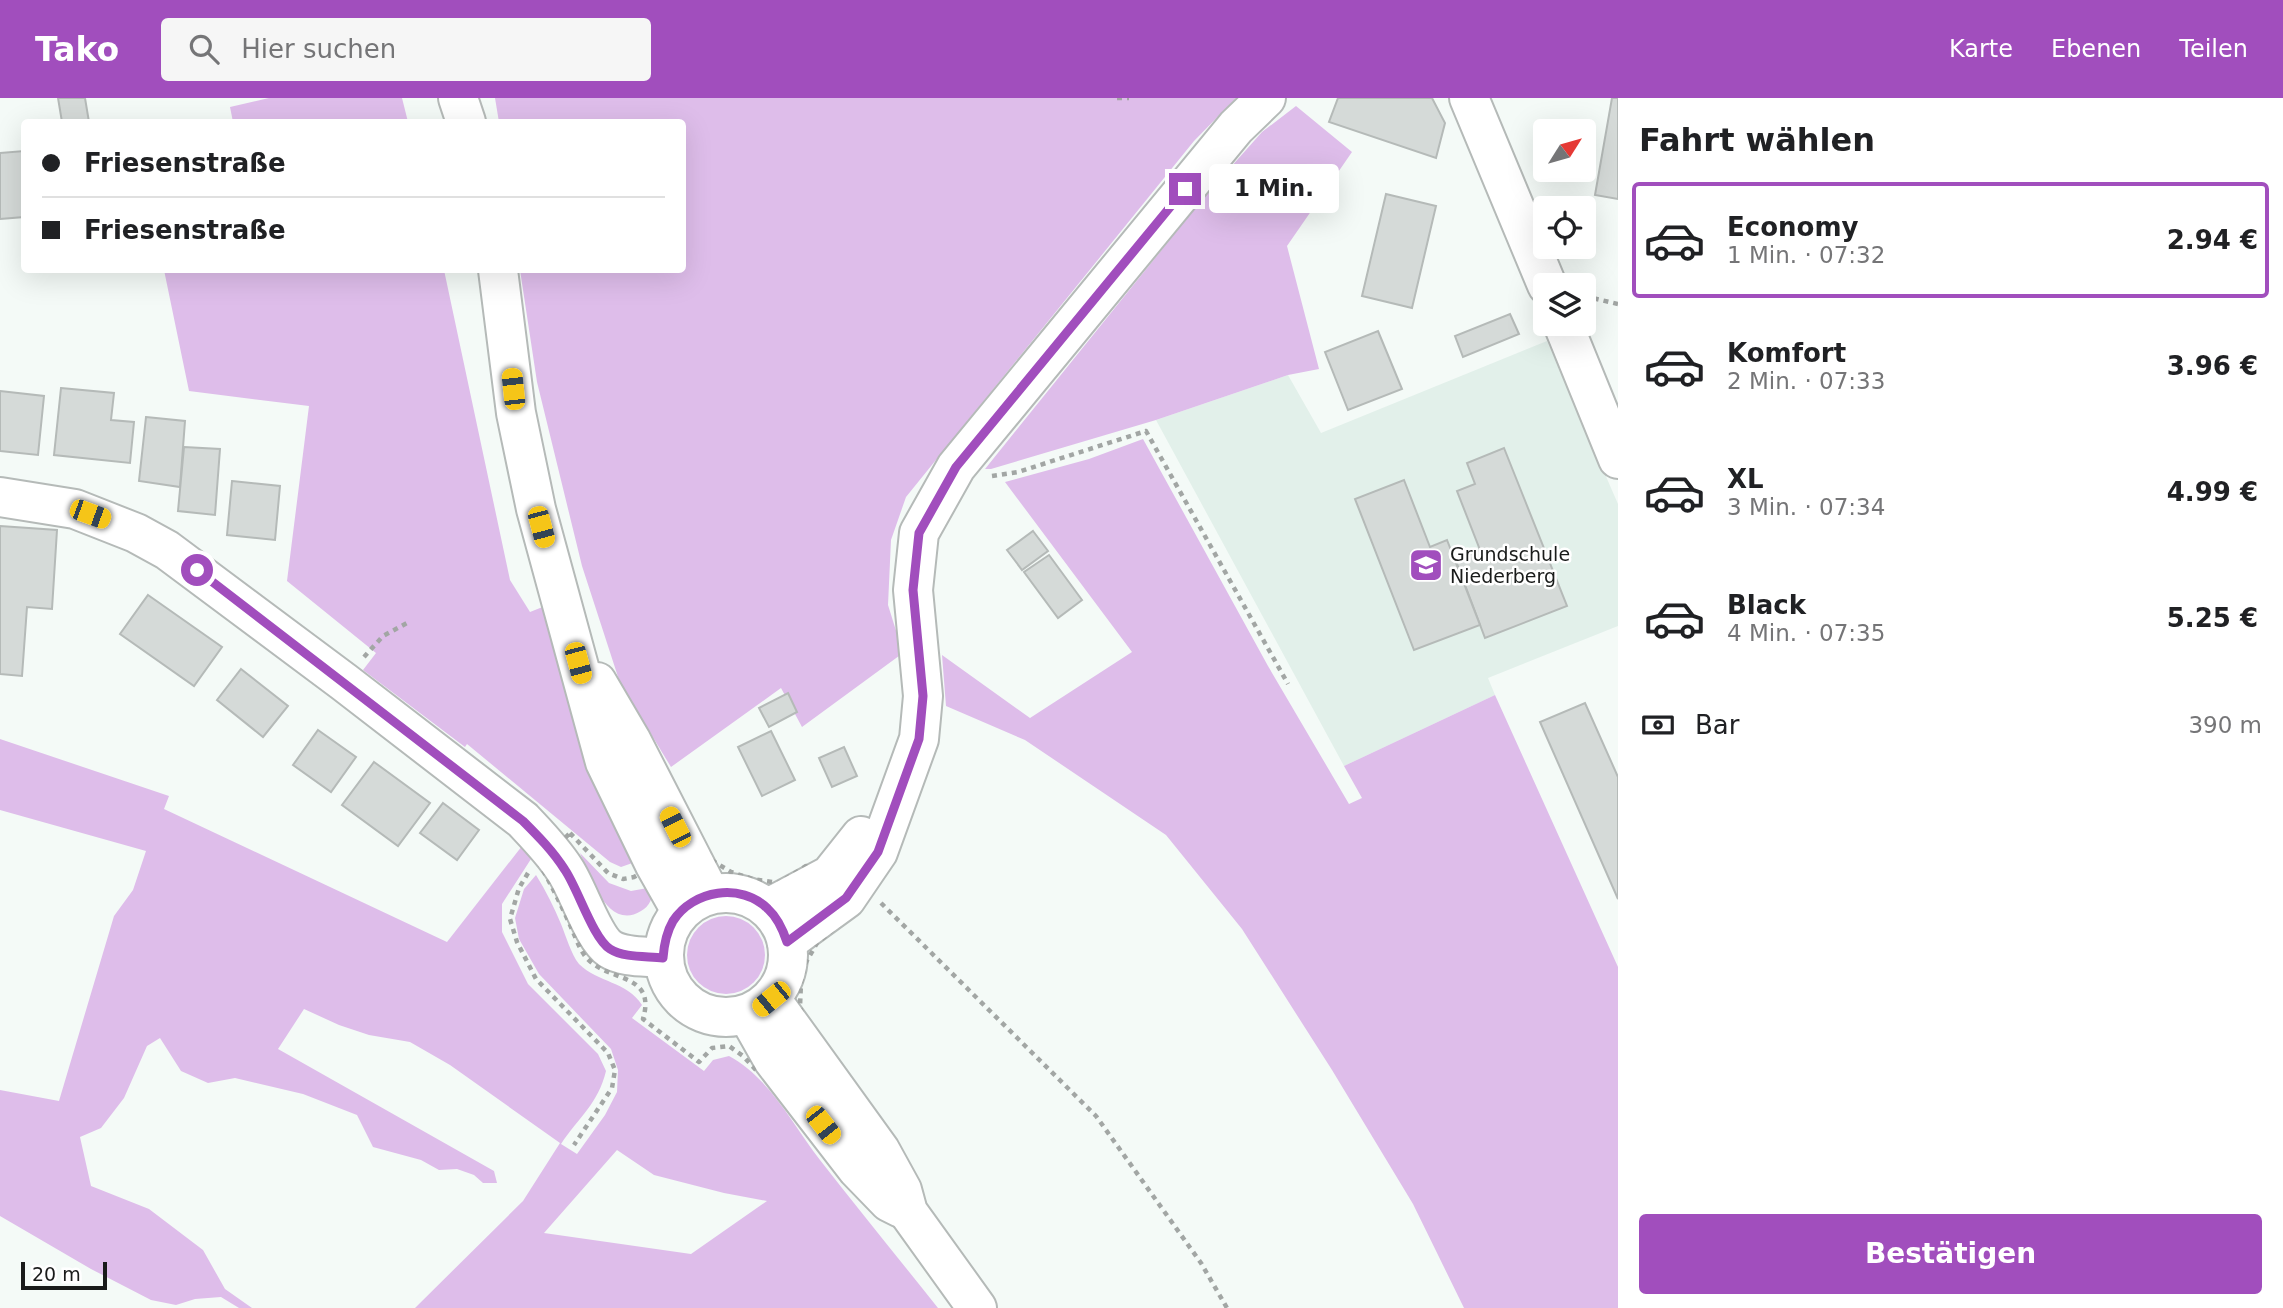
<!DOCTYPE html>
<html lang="de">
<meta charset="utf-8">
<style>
:root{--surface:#fff;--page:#f6f6f6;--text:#202124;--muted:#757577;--line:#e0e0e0;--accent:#a14ebd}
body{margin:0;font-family:"DejaVu Sans",sans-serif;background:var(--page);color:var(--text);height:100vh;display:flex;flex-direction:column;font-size:26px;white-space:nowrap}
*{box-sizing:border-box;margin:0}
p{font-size:23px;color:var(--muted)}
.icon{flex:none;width:38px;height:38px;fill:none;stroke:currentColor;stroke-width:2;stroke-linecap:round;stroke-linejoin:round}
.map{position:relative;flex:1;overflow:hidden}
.panel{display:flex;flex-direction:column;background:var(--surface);width:665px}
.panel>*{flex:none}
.guide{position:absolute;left:21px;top:21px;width:665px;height:154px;border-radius:7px;box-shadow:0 7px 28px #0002;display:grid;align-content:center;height:154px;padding:0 21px;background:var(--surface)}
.needle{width:46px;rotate:53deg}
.buttons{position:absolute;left:1533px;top:21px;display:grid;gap:14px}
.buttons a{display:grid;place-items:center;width:63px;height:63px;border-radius:7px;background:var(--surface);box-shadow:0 7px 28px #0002;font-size:35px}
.scale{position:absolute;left:21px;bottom:18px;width:86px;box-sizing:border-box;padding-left:7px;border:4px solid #191b1a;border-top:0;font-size:19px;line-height:24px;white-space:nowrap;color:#191b1a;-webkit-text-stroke:5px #fff;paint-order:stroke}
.end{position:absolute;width:32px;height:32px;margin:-16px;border:9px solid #a14ebd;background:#fff;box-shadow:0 0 0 4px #fff}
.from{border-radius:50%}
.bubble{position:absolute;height:49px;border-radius:7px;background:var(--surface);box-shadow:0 7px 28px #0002;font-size:23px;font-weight:600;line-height:49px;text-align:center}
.car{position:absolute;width:21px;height:42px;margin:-21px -10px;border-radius:9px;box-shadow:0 0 5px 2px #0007;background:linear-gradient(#f5c518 24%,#345 0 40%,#f5c518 0 76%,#345 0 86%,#f5c518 0)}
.guide b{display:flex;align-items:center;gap:24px;height:66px;font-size:26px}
.guide b+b{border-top:2px solid var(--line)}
.guide i{width:18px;height:18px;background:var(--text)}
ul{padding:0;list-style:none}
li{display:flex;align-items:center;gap:21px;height:116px;margin:0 14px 10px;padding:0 7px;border:4px solid transparent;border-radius:7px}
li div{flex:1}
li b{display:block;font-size:26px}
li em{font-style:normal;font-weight:600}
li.current{border-color:var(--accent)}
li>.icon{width:63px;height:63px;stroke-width:1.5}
h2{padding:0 21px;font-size:32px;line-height:84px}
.pay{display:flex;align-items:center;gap:18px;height:77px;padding:0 21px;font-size:26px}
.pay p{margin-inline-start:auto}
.action{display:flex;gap:14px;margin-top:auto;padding:14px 21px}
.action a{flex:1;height:80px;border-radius:7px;background:var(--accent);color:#fff;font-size:28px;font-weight:600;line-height:80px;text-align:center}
header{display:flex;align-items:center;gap:42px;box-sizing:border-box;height:98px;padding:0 35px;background:var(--accent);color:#fff}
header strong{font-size:33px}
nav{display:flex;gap:38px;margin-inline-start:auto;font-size:24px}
.search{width:490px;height:63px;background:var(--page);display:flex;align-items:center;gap:18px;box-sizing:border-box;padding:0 24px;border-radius:7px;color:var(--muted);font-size:26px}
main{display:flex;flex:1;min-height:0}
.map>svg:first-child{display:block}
.built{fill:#e2f0ea}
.green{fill:#debdea;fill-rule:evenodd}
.building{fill:#d5dad8;stroke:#b5bab8;stroke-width:2}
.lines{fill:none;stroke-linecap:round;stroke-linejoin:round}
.minor-casing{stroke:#b5bab8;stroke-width:42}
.major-casing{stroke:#b5bab8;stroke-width:42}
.path{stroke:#a2a6a4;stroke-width:4.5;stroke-dasharray:5 5;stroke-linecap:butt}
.minor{stroke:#fff;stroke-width:38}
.major{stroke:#fff;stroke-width:38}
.route{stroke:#a14ebd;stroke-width:9}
.labels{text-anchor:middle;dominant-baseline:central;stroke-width:5;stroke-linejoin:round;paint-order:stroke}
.poi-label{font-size:19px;fill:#191b1a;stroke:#fff;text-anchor:start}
</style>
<header>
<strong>Tako</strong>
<div class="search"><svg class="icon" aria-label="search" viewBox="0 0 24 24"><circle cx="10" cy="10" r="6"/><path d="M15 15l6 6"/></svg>Hier suchen</div>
<nav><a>Karte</a><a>Ebenen</a><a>Teilen</a></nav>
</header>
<main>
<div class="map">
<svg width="1618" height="1210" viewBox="0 0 1618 1210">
<rect width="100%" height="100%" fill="#f4faf7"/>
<!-- built -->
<polygon class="built" points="1547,243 1618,406 1618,528 1488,580 1495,597 1344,668 1156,322 1288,277 1321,335"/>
<!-- green -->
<g class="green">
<polygon points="269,0 402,0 408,24 233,24 230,9"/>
<polygon points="495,0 1236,0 1194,43 906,399 891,442 888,507 903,555 802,629 781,590 671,669 620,585 582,468 537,284 520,172 682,172 682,24 499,24"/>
<polygon points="1296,8 1352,54 1287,148 1319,271 1288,277 1156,322 991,371 985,371 1206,97 1262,34"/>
<polygon points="164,172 444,172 510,482 530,514 545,508 641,762 621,769 610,764 467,646 465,649 363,572 376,555 287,483 309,308 189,293"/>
<polygon points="1143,341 1268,568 1349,706 1362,700 1344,668 1495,597 1618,869 1618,1210 1464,1210 1413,1106 1332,972 1242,831 1166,737 1025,642 946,608 942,557 1030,620 1132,554 1005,384 1089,361"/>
<path d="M0 641 169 698 164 711 447 844 522 748 531 761 502 806V834L528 886 598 956 606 973C598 1006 579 1019 561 1046L577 1056 605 1017 617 994 618 972 611 951 539 876 519 841 515 820 524 791 536 777C546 793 554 809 561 826 566 838 571 856 579 866 598 885 627 883 642 907L632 920 704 973 713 962 729 958C769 979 793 1027 820 1062 859 1112 899 1161 938 1210H415L523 1103 560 1045 450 967 410 944 369 937 339 927 304 911 278 951 494 1073 497 1085H483L474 1077 457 1071 439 1072 421 1062 373 1049 357 1017 303 996 235 980 208 985 181 973 160 940 147 948 124 1000 101 1030 80 1039 91 1088 149 1111 203 1152 225 1191 252 1210H239L221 1199 195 1201 176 1207 151 1202 91 1171 0 1118V992L59 1003 114 818 133 792 146 753 0 712ZM617 1052 654 1077 724 1095 767 1103 691 1156 544 1135Z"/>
<path d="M580 755 609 785 631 793 653 789C653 800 650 808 641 813 608 834 589 777 580 755Z"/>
<circle cx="726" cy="857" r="39"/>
</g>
<!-- building -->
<g class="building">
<polygon points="58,0 85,0 89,24 62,24"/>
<polygon points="1338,0 1432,0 1445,25 1436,60 1329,24"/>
<polygon points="1612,0 1618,0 1618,101 1595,97"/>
<polygon points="24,53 24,119 0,121 0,55"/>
<polygon points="1386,96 1436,108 1412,210 1362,198"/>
<polygon points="1510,216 1519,236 1463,259 1455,238"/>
<polygon points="1378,233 1402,291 1348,312 1325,254"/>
<polygon points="61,290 114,295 111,322 134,324 130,365 54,357"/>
<polygon points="0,293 44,298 38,357 0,353"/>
<polygon points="146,319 185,323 180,389 139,383"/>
<polygon points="184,349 220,351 215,417 178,413"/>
<polygon points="1504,350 1567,508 1485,540 1456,463 1480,452 1457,393 1475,386 1467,365"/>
<polygon points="1404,382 1430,449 1447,442 1480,527 1414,552 1355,401"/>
<polygon points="232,383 280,388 275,442 227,437"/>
<polygon points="0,428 57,432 52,511 27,509 22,578 0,576"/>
<polygon points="1033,433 1048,453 1022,472 1007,452"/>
<polygon points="1049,457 1082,502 1058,520 1024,474"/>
<polygon points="148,497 222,549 194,588 120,536"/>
<polygon points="241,571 288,608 263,639 217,602"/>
<polygon points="788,595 797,614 769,629 759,610"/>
<polygon points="1585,605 1618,679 1618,801 1540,624"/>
<polygon points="318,632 356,659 331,694 293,667"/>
<polygon points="771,633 795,682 762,698 738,649"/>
<polygon points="844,649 857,678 832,689 819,660"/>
<polygon points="374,664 430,705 398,748 342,707"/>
<polygon points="443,705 479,732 457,762 420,735"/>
</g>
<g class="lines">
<!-- minor casing -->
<g class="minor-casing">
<g id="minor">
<polyline points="1469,0 1547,187"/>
<polyline points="1563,226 1618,361"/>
<path d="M0 399 75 411 136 435 167 452 344 584 523 722C538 738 553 753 565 772 578 791 593 840 610 851 624 860 647 858 663 860"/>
<polyline points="768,810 830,777 861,738"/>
<polyline points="787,844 846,801 878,754 919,641 923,598 913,492 919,435 956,369 1236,29 1266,0"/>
</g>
</g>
<!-- major casing -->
<g class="major-casing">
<g id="major">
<polyline points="458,0 466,24"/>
<polyline points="498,172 516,315 536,411 605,664 655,767 681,813"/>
<polyline points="597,584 631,642 710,796"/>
<circle cx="726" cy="857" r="62"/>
<polyline points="771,901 880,1052 902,1092 908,1114 977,1210"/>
<polyline points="747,916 773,962 857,1071 889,1104 901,1110"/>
</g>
</g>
<!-- path -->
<g class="path">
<polyline points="1117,0 1129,0"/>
<polyline points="1584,198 1618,206"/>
<polyline points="992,378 1018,374 1146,333 1288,586"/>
<polyline points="364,559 383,538 407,525"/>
<path d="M570 735 608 775 623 781 634 779 700 743 713 763 731 774 752 781 779 785 806 768 840 826 817 845 805 866 801 885 800 909 808 934 800 944 756 972 743 958 729 948 712 950 699 964 643 921C657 873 606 885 585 858 579 850 575 838 571 829 561 807 551 786 539 765Z"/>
<polyline points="528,775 519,790 510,821 517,844 536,881 608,955 615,972 612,990 574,1047"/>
<polyline points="881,805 1096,1018 1201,1165 1227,1210"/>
</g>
<!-- minor -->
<use href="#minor" class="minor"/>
<!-- major -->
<use href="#major" class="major"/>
</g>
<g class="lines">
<!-- route -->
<path class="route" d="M197 472 523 723C538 738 553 753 565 772 578 791 593 840 610 851 624 860 647 858 663 860 664 847 666 835 673 823 693 792 741 784 768 811 778 820 783 832 787 844L846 800 878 754 919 641 923 598 913 492 919 435 956 369 1185 91"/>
</g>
<!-- icons -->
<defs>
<g id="school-square" transform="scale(1.75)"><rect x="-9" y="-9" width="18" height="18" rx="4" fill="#a14ebd" stroke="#fff"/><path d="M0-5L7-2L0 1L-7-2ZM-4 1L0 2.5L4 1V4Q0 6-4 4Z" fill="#fff"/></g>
</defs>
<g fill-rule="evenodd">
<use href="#school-square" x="1426" y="467"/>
</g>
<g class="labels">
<!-- poi labels -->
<g class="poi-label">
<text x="1450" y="456">Grundschule<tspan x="1450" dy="22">Niederberg</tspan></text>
</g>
</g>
</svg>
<div class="buttons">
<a><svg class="needle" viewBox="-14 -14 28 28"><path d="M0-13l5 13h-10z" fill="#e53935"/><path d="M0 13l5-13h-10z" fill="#757577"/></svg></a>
<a><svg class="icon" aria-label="locate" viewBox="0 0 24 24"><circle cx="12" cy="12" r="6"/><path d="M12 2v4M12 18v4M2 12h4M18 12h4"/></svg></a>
<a><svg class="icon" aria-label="layers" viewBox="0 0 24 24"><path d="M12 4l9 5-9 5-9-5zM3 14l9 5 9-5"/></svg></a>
</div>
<div class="scale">20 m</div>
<i class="end from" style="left:197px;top:472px"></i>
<i class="end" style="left:1185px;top:91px"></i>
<div class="bubble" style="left:1209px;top:66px;width:130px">1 Min.</div>
<i class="car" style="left:513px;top:291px;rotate:354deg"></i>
<i class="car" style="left:90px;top:416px;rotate:110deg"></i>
<i class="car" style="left:541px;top:429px;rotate:165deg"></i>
<i class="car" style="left:578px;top:565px;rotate:165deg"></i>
<i class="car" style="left:675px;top:729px;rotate:333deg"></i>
<i class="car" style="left:771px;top:901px;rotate:231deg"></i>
<i class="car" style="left:823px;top:1027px;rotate:142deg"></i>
<div class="guide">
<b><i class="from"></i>Friesenstraße</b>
<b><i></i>Friesenstraße</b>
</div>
</div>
<section class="panel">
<h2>Fahrt wählen</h2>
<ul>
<li class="current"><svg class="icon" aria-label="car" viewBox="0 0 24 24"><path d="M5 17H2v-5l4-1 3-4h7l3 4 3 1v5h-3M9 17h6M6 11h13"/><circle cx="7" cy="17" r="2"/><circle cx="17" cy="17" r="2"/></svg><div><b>Economy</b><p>1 Min. · 07:32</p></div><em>2.94 €</em></li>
<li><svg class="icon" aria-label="car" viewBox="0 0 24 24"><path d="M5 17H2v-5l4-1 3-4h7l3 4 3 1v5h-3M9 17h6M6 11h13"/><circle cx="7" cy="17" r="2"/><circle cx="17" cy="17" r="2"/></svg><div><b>Komfort</b><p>2 Min. · 07:33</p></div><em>3.96 €</em></li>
<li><svg class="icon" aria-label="car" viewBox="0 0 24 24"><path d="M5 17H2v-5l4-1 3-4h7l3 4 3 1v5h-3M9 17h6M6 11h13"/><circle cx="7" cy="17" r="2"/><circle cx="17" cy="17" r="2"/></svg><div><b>XL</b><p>3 Min. · 07:34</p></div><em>4.99 €</em></li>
<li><svg class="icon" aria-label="car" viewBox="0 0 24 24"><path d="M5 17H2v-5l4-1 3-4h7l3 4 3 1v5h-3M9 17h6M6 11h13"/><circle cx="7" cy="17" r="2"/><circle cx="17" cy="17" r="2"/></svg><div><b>Black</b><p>4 Min. · 07:35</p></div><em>5.25 €</em></li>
</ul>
<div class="pay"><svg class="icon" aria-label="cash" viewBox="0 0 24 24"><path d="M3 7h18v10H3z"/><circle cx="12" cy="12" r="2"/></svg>Bar<p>390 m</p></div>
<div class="action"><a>Bestätigen</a></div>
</section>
</main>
